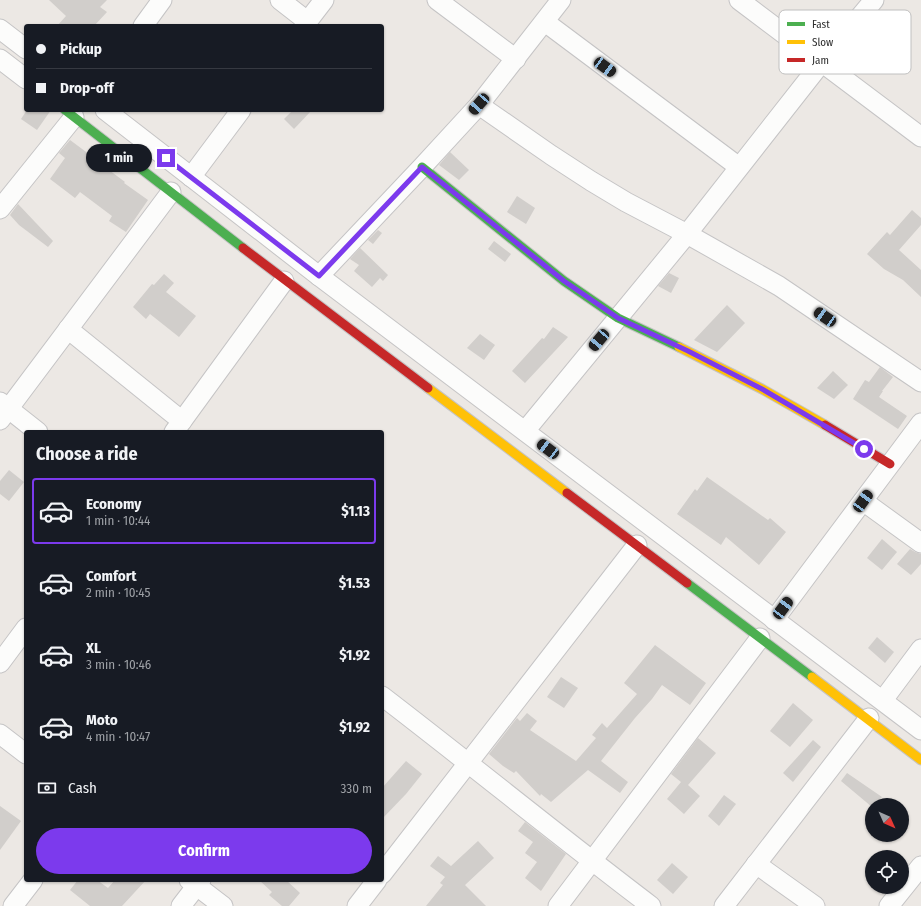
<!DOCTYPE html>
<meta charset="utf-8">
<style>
:root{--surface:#171b24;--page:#242831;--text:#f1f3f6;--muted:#9ea1a6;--line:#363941;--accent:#7c3aed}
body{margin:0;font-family:"Fira Sans Condensed",sans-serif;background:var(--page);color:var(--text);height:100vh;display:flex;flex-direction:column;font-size:15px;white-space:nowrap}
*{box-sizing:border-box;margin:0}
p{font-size:13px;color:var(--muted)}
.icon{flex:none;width:22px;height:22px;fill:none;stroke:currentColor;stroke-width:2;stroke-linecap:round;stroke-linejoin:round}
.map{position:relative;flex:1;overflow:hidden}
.panel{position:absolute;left:24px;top:430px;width:360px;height:452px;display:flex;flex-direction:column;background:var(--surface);border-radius:4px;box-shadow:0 1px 3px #0004}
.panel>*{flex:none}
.guide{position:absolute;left:24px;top:24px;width:360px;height:88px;border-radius:4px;box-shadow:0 1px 3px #0004;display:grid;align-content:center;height:88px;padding:0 12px;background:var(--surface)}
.needle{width:26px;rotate:135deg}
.fabs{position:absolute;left:865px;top:798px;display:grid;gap:8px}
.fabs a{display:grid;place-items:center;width:44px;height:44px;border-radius:50%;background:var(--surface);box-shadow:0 1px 3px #0004;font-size:20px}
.end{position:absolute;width:18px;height:18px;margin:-9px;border:5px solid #7c3aed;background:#fff;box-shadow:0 0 0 2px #fff}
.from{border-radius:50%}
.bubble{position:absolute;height:28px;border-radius:14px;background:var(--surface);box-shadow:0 1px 3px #0004;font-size:13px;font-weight:700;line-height:28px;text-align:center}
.car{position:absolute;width:12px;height:24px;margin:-12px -6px;border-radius:5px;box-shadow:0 0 3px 1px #0007;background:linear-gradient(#222 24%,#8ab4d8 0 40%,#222 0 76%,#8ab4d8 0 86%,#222 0)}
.guide b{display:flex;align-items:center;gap:14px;height:38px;font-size:15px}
.guide b+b{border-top:1px solid var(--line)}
.guide i{width:10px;height:10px;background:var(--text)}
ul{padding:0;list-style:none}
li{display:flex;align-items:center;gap:12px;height:66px;margin:0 8px 6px;padding:0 4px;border:2px solid transparent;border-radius:4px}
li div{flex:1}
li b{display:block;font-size:15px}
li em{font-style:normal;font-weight:700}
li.current{border-color:var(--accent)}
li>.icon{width:36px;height:36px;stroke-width:1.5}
h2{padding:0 12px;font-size:18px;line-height:48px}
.pay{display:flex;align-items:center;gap:10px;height:44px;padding:0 12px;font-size:15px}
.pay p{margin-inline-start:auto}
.cta{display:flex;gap:8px;margin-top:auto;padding:8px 12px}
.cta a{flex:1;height:46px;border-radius:24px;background:var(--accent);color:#fff;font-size:16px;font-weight:700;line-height:46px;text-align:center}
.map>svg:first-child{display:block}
.building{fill:#d1cecb}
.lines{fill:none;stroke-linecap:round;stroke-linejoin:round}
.street-casing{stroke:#c5c4c5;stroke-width:21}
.fast-casing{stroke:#c5c4c5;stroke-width:11}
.slow-casing{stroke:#c5c4c5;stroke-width:11}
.jam-casing{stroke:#c5c4c5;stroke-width:11}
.street{stroke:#fcfcfb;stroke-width:19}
.fast{stroke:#4caf50;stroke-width:9}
.slow{stroke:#ffc107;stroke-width:9}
.jam{stroke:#c62828;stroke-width:9}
.route{stroke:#7c3aed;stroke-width:5}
.key{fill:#fff;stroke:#c0c0c0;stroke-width:1}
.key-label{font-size:11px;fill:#2e2e2e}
</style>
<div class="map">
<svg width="921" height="906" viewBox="0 0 921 906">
<rect width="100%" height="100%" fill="#ece8e4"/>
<!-- building -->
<g class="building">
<polygon points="49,0 107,0 100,7 107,12 94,26 57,26 66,16"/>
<polygon points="27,110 51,110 37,130 21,119"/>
<polygon points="293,110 312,110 294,129 284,119"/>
<polygon points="70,140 101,163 101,164 125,182 124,183 148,200 126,232 109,221 112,216 80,192 75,198 50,179 65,158 59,153"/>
<polygon points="450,152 469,170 459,180 439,165"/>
<polygon points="517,196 535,208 526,224 507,212"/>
<polygon points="18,204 53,241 48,247 19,225 10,215"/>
<polygon points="912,210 921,218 921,225 899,250 921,270 921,297 903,280 884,269 867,254 887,232 890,235"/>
<polygon points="378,230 382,233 373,244 368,240"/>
<polygon points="494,241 511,254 505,262 488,249"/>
<polygon points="360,248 388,275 383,281 380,278 372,287 354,271 359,265 350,259"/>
<polygon points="669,273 679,278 671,293 658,286"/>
<polygon points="164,274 174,283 166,292 196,316 179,337 150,314 146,319 133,307 152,284 154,285"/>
<polygon points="727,305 745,323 717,352 694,340"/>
<polygon points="553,327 568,337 525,383 512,371 542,338 544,339"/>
<polygon points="480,334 495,345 484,360 467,348"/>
<polygon points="880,367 893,377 882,391 883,391 879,397 907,416 898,429 853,399 865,380 869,382"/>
<polygon points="833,371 848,385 834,399 817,388"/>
<polygon points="9,470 24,482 9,501 0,494 0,481"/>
<polygon points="707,477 768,520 770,518 786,532 759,565 726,537 721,545 677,514 695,489 697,491"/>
<polygon points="882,539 897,552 882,570 867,558"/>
<polygon points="910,549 915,552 921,554 921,564 911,575 897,564"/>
<polygon points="877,637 894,652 885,663 868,648"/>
<polygon points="655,645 706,683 690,705 662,685 652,699 635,718 601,761 628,782 620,793 588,770 551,802 541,794 540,796 516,771 514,773 503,766 489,754 513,723 517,718 520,721 527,713 537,721 530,730 576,761 596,738 592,735 602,723 607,728 637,694 624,683"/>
<polygon points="561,677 578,688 564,708 547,697"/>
<polygon points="793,703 813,720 790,747 770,731"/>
<polygon points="698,738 716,753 688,785 700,796 684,814 667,799 681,782 671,774"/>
<polygon points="813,740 821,747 793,782 783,773"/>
<polygon points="406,761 422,774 406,794 382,819 382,788"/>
<polygon points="847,773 882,797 875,805 872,805 872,807 841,781"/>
<polygon points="724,795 736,804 719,826 708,816"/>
<polygon points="0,806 21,821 0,850"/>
<polygon points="525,822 566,854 541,891 525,878 537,862 525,853 533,842 518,831"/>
<polygon points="478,841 494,858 465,885 486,906 426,906 443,885 440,883 445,877 430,866 438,856 451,866"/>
<polygon points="672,863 688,877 673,894 657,880"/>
<polygon points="78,880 97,880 108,888 115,880 146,880 122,906 90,906 70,890"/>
<polygon points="259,880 286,880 300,893 289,906 282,906 269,895 272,892"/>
</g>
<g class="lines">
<!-- street casing -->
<g class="street-casing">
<g id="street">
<polyline points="280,0 307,21"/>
<polyline points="437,0 516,59"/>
<polyline points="739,0 921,137"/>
<polyline points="545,22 739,167"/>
<polyline points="143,26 162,0"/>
<polyline points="304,26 324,0"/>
<polyline points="0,29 26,49"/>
<polyline points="0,59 26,79"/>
<polyline points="479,105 551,155 591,181 626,202 687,234 779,286 921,382"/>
<polyline points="105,110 319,276 921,730"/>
<polyline points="191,177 241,110"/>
<polyline points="0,209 74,117"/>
<polyline points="319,276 422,167 479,105 561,0"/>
<polyline points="68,329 182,421"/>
<polyline points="0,402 38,432"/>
<polyline points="0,420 171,192"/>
<polyline points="525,431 687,234 822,62 874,0"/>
<polyline points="174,432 284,281"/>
<polyline points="863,501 921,543"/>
<polyline points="774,620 921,423"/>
<polyline points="0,663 26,628"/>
<path d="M382 696C472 765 560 837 651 906"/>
<polyline points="883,700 921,649"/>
<polyline points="0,734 26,754"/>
<polyline points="756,864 815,906"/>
<polyline points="382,874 637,545"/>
<polyline points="189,880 223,906"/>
<polyline points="13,906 33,880"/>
<polyline points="181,906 201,880"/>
<polyline points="357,906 377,880"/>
<polyline points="558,906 760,638"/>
<polyline points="724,906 869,718"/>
<polyline points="889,906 921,866"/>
</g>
</g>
<!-- fast casing -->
<g class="fast-casing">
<g id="fast">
<polyline points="65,110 243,248"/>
<polyline points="422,167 564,281 618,318 679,347"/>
<polyline points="687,583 812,677"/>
</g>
</g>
<!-- slow casing -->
<g class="slow-casing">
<g id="slow">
<polyline points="679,347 762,389 825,425"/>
<polyline points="428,388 567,493"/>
<polyline points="812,677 921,760"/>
</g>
</g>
<!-- jam casing -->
<g class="jam-casing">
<g id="jam">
<polyline points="243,248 428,388"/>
<polyline points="825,425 890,464"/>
<polyline points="567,493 687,583"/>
</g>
</g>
<!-- street -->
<use href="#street" class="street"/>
<!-- fast -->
<use href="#fast" class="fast"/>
<!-- slow -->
<use href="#slow" class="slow"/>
<!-- jam -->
<use href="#jam" class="jam"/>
</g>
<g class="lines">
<!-- route -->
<polyline class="route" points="166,158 319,276 422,167 564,281 618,318 688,351 762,389 864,449"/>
</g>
<!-- legend -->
<rect x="779" y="10" width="132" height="64" rx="6" class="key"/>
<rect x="787" y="22" width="18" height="4" fill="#4caf50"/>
<rect x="787" y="40" width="18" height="4" fill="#ffc107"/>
<rect x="787" y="58" width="18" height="4" fill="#c62828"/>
<g class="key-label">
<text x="812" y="28">Fast</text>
<text x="812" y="46">Slow</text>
<text x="812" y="64">Jam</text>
</g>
</svg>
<div class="fabs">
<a><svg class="needle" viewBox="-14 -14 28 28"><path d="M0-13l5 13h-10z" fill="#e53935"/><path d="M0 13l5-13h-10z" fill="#9ea1a6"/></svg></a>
<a><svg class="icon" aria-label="locate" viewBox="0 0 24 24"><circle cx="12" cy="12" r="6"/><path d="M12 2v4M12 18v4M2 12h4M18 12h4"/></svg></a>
</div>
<i class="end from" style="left:864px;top:449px"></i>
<i class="end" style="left:166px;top:158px"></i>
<div class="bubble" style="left:86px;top:144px;width:66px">1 min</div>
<i class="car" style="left:605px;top:67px;rotate:126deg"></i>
<i class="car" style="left:479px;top:104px;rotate:222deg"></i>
<i class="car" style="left:825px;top:317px;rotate:304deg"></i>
<i class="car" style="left:599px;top:340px;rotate:220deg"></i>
<i class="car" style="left:548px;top:449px;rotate:307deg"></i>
<i class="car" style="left:863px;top:501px;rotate:36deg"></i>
<i class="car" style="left:783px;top:608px;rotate:37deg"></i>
<div class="guide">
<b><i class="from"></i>Pickup</b>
<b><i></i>Drop-off</b>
</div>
<section class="panel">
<h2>Choose a ride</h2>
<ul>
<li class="current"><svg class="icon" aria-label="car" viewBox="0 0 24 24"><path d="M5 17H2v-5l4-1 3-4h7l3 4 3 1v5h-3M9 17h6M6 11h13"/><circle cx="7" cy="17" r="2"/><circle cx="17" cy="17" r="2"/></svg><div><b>Economy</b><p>1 min · 10:44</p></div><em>$1.13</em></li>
<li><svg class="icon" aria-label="car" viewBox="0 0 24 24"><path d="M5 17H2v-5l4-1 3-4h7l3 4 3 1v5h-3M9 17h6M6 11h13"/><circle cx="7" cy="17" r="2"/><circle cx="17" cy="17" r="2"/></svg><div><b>Comfort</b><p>2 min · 10:45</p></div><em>$1.53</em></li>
<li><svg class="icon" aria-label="car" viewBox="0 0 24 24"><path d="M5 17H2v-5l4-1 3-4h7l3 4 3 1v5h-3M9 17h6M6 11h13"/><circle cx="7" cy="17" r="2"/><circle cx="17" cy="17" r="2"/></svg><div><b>XL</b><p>3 min · 10:46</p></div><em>$1.92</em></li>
<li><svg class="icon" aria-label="car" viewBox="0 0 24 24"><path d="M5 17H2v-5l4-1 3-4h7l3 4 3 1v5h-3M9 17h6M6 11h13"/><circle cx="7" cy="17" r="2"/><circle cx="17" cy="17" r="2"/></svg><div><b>Moto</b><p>4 min · 10:47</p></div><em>$1.92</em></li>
</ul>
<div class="pay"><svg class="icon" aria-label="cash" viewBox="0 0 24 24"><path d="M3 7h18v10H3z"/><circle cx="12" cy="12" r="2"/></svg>Cash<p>330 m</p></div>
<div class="cta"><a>Confirm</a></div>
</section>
</div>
